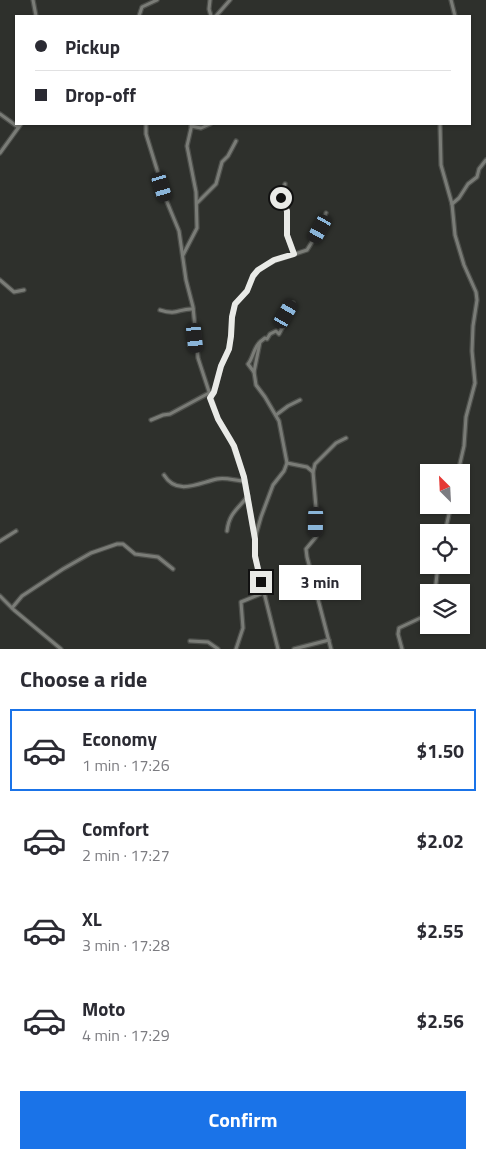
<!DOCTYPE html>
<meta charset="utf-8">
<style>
:root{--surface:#fff;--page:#f2f2f3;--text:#2b2b33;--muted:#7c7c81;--line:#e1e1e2;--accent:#1a73e8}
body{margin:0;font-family:"Titillium Web",sans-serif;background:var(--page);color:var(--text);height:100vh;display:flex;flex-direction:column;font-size:19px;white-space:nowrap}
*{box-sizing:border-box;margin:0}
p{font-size:16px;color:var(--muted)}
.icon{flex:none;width:28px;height:28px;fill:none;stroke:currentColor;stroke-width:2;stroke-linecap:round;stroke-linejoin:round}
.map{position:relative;height:649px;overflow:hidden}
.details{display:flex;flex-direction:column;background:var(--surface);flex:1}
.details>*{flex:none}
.guide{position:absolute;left:15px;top:15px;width:456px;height:110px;border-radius:0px;box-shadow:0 1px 4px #0004;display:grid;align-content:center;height:110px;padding:0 20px;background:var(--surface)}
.needle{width:32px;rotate:336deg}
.controls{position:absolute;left:420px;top:464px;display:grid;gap:10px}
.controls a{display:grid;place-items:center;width:50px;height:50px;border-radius:0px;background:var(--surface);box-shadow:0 1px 4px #0004;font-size:25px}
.end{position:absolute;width:22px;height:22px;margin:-11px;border:6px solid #e9eae7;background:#111;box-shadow:0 0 0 2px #111}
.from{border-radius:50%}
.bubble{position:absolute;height:35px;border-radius:0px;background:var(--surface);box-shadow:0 1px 4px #0004;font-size:16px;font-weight:700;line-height:35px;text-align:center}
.car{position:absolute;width:15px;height:30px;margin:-15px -8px;border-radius:6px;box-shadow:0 0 4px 1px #0007;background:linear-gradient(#222 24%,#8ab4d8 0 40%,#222 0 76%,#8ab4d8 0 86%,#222 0)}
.guide b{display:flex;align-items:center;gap:18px;height:48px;font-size:19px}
.guide b+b{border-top:1px solid var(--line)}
.guide i{width:12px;height:12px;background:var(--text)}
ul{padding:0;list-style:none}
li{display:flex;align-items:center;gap:15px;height:82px;margin:0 10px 8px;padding:0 10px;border:2px solid transparent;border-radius:0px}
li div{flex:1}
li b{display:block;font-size:19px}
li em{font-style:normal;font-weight:700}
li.current{border-color:var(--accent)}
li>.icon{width:45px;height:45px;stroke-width:1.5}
h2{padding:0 20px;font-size:22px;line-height:60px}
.button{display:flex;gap:10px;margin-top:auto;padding:10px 20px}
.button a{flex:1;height:58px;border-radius:0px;background:var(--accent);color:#fff;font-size:20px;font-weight:700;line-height:58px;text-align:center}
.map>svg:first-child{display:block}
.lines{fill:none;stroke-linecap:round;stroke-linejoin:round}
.street-casing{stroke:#4d4f4b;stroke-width:5.5}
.street{stroke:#7a7c77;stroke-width:3}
.route{stroke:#e9eae7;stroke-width:6}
</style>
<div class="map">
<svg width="486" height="649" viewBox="0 0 486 649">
<rect width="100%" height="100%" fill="#2e302c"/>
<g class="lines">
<!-- street casing -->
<g class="street-casing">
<g id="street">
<polyline points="33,0 36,16"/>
<polyline points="210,0 209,9 211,16"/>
<polyline points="451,0 455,16"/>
<polyline points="139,16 142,7 157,0"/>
<polyline points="216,16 230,0"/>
<polyline points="0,114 18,127"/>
<polyline points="146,124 146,134 167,202 179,231 186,280 193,307 198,358 218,419 231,440 244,477 255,539 255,556 278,649"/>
<polyline points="440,124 441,165 452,204 455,235 464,265 476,292 477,300 473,326 472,351 475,383 466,417 464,446 458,472"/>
<polyline points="191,126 201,128 210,124"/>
<polyline points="0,153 21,124"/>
<polyline points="285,184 281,198 287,211 287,235 294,254"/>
<polyline points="197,203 216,184 222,162 228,156 236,141"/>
<polyline points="452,204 459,198 468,184 477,177 479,169 486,160"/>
<polyline points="183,255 197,228 196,192 187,146 192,124"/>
<polyline points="0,280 14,292 24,290"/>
<path d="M160 310C178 316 179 308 193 309"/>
<path d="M254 372 248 364C253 358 253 350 259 343"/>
<polyline points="210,397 216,386 221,366 229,349 231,336 232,317 235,304 247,291 255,273 266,265 274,261 307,250 320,229 326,213"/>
<polyline points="276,415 288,406 300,400"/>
<polyline points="151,420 163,415 170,414 209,393"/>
<polyline points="287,463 307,467 313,472"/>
<path d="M164 475C177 496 198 483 217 479 226 477 236 481 245 481"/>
<path d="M227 531C229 513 238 509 248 496"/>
<polyline points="445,532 451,505"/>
<polyline points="255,538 261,517 273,485 284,471 287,463 279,421 265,397 256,385 254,372 260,342 265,338 267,339 270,334 276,331 279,334 285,323 286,315 293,303"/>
<polyline points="0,541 16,531"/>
<polyline points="435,592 438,565"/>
<polyline points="0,596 14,610 61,649"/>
<polyline points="12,608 22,596 63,569 91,553 117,544 123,544 135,554 158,557 173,569"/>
<polyline points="190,641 208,642 218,649"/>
<polyline points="236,649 243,628 241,602 263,593"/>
<polyline points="294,649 329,640"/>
<polyline points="331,649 307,557 306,549 316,537 316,508 313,472 315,464 336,443 346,438"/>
<polyline points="402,649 398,634 399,628 429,614"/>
</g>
</g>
<!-- street -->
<use href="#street" class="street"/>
</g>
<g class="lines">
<!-- route -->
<polyline class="route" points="261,582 255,556 255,539 244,477 234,446 218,419 210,398 214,392 221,366 229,349 231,336 232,317 235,304 247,291 253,276 258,270 274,260 294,254 287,235 287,211 281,198"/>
</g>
</svg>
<div class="controls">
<a><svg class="needle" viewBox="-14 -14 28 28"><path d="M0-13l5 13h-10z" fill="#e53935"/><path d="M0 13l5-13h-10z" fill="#7c7c81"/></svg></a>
<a><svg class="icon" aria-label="locate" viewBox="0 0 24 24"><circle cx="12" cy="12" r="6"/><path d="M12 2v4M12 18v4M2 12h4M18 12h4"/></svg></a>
<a><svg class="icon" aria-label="layers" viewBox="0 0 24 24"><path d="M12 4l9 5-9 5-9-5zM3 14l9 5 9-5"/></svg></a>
</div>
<i class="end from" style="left:281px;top:198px"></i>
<i class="end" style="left:261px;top:582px"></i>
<div class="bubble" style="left:279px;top:565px;width:82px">3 min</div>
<i class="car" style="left:162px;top:187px;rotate:163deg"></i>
<i class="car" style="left:320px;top:229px;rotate:209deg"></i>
<i class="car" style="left:286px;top:314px;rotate:30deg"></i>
<i class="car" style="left:195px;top:338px;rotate:174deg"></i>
<i class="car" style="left:316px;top:522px;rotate:181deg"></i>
<div class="guide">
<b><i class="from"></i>Pickup</b>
<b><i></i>Drop-off</b>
</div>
</div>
<section class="details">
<h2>Choose a ride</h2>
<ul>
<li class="current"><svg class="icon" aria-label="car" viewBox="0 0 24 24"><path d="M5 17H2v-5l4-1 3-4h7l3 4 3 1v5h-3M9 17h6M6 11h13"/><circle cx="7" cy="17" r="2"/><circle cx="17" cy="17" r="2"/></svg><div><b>Economy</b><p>1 min · 17:26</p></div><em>$1.50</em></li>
<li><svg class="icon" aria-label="car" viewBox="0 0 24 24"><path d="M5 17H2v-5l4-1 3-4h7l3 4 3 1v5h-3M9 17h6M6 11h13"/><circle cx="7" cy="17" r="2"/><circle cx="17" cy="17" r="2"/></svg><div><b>Comfort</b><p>2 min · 17:27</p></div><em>$2.02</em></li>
<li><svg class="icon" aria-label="car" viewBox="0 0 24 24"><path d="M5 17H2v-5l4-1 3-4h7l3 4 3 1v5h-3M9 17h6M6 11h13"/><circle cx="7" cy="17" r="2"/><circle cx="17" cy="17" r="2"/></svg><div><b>XL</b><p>3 min · 17:28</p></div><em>$2.55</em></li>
<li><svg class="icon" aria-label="car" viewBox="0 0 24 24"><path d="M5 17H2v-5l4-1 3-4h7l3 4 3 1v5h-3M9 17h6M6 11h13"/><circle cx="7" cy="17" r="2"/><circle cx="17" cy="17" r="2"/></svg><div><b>Moto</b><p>4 min · 17:29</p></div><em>$2.56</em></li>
</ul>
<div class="button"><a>Confirm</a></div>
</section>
